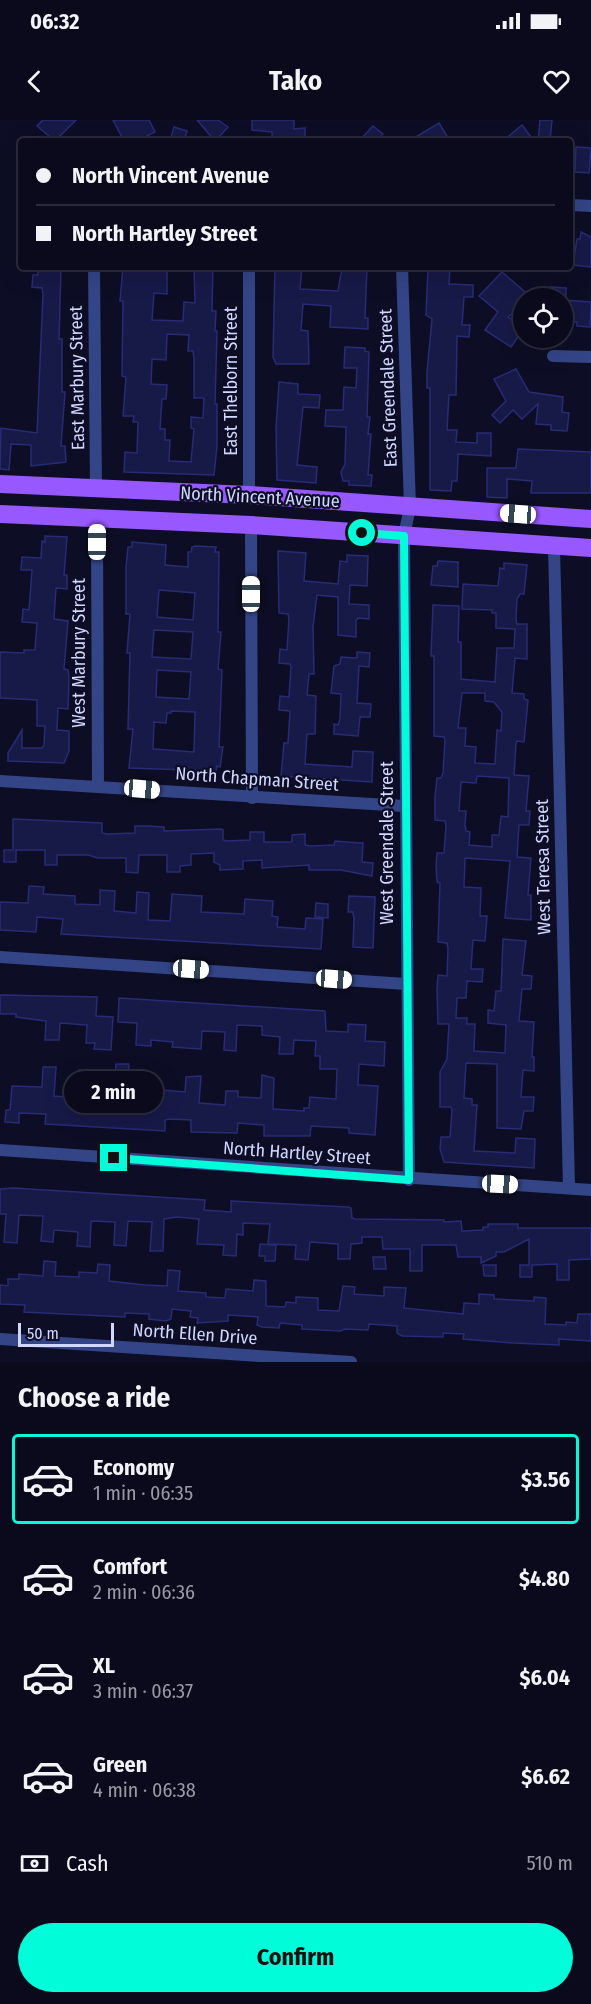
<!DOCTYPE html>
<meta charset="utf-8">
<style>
:root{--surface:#0a0a1c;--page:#131325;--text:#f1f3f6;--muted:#999aa3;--line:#2a2b3b;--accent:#00fcd8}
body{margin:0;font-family:"Fira Sans Condensed",sans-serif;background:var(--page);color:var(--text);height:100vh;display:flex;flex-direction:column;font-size:22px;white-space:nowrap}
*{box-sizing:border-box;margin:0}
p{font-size:20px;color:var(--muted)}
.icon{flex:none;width:33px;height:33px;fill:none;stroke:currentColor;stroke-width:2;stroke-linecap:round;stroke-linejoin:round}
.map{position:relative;height:1242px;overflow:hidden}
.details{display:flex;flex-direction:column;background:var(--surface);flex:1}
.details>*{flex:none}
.guide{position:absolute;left:18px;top:18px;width:555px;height:132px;border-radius:6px;box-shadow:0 6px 24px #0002,0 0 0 2px var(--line);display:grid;align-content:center;height:132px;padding:0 18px;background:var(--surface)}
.buttons{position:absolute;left:513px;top:168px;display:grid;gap:12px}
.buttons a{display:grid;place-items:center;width:60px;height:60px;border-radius:50%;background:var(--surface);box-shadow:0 6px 24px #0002,0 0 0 2px var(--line);font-size:30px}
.scale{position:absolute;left:18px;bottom:15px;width:96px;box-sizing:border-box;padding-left:6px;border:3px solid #d1d7ff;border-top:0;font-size:16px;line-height:21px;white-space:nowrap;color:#d1d7ff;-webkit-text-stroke:4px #0d0e25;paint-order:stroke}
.end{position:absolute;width:27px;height:27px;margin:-14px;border:8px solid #00fcd8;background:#111;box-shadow:0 0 0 3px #111}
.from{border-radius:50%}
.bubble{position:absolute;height:42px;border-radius:21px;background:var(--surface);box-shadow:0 6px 24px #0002,0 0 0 2px var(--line);font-size:20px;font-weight:700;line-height:42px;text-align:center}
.car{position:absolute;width:18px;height:36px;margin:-18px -9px;border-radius:8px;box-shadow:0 0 4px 2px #0007;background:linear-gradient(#fff 24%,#345 0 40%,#fff 0 76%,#345 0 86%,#fff 0)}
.guide b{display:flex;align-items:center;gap:21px;height:57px;font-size:22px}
.guide b+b{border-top:2px solid var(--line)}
.guide i{width:15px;height:15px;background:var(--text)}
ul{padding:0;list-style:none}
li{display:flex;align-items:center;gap:18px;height:90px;margin:0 12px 9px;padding:0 6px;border:3px solid transparent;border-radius:6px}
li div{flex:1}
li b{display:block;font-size:22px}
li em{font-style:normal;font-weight:700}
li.active{border-color:var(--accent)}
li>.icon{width:54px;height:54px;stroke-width:1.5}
h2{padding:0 18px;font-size:27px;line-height:72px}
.pay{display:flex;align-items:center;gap:15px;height:66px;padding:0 18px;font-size:22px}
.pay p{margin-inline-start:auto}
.cta{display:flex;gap:12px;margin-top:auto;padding:12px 18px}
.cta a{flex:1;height:69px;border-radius:36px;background:var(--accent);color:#111;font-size:24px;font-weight:700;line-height:69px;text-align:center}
.status{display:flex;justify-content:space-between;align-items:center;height:42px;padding:0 30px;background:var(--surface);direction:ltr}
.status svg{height:16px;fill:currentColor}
header{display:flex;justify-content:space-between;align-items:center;height:78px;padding:0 18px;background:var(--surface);font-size:27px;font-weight:700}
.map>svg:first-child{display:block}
.building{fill:#171947;stroke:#282b75;stroke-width:1.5;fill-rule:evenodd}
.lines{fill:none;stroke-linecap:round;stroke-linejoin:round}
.minor{stroke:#344587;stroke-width:12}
.primary{stroke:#9858ff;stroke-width:18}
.route{stroke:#00fcd8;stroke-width:8}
.labels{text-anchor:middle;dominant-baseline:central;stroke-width:4.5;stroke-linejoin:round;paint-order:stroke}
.street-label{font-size:18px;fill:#d1d7ff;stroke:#0d0e25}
</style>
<div class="status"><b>06:32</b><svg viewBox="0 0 49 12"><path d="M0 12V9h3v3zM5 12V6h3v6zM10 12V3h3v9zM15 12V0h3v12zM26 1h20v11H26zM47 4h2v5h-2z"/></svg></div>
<header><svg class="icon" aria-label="back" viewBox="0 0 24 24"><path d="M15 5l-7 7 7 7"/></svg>Tako<svg class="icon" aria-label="heart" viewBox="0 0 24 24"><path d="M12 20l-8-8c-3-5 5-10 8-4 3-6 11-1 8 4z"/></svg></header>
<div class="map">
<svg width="591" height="1242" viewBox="0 0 591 1242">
<rect width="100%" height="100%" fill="#0d0e25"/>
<!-- building -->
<g class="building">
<polygon points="43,0 76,0 55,21 37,6"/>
<polygon points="113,0 149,0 155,12 137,21 124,21"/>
<polygon points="197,0 218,0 228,7 215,21"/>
<polygon points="252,0 294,0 294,9 305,8 305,21 272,21 272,12 252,10"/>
<polygon points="540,0 552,0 550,21 538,21"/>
<polygon points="439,3 450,21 409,21"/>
<polygon points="522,5 534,21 503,21"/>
<polygon points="373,6 383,14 377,21 359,21"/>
<polygon points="174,7 187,11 184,21 170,21"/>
<polygon points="576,27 591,28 589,53 575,52"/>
<polygon points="581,112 591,117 591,147 573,145 577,119 580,119"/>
<polygon points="38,147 61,147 59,219 62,219 62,272 65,272 61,326 65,326 66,342 31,346 31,325 11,324 9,350 0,349 1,308 37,313 43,174 42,168 32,167 33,155 38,155"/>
<path d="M123 147H167V174L154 173 152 200 183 201 184 182 195 183 194 147H213L212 191H216L215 211H217L215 284H217V326L214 355 124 352 125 332 137 333 138 302H133L134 296H123L126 257 122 256 123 181H120ZM167 214 189 215 188 231H193L194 239V278H204L203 298 191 297V308L194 309 191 342 169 341 170 320H165V309H160L162 279H166L167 265 151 264 152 239 166 240Z"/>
<polygon points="275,147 302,147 300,169 338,171 342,148 367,147 365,198 368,198 368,209 330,207 331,186 303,184 301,210 308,211 309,244 276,244 273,237"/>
<polygon points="428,147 450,147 449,164 473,165 473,177 464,177 462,205 470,205 469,217 457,216 456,275 449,275 447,310 457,310 456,322 477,323 477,313 491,313 491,336 458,334 457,361 452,361 451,371 430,370 430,268 427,268 427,252 432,199 426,195"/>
<polygon points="502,152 531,177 524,178 524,184 508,197 524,208 511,227 485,210 498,192 479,176"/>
<polygon points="551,167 566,168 566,178 551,178"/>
<polygon points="562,180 591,182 590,207 577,206 577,202 562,201"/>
<polygon points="345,227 365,228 365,231 369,232 367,297 370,297 368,314 371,314 368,355 372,355 371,366 349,365 349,361 343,361 341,352 345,344 346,307 325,306 326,290 343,290 344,267 356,268 357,248 344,248"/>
<polygon points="516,249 529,272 563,277 562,292 569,293 567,311 551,310 551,305 536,304 538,284 522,299 513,290 500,303 492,295 506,281 494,259"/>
<polygon points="279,262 298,264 298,274 320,275 319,288 303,287 297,345 317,347 316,363 277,360 276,308"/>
<polygon points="518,329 591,332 591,373 531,373 532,361 507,359 507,378 487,377 487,348 516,348"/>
<polygon points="45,416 67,417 64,455 67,455 67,469 56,468 54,499 68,501 64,549 68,550 69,557 68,589 58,588 57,610 69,611 69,631 64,643 8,641 8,633 22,610 22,628 42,628 44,625 45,606 37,606 37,580 0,578 0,532 24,533 24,530 35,530 37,503 22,502 23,489 29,490 32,450 21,450 22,437 41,438 42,421 45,422"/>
<path d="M132 422 166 425 165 445 188 447V432H191L192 427 195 426 216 427 215 432H219L218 512H221L218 549 222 550 219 627H223L220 647 217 646 216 651 129 648 133 609H128L130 533H127L130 494H126V447L128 427H132ZM159 470 195 473 193 500 157 497ZM154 510 193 512 191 539 152 537ZM157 550 191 552 189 579 156 577ZM171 591 195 592 194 632 153 629 154 602 166 603 167 593H171Z"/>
<polygon points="278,431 306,433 304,461 328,463 338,464 340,441 347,442 347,435 368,436 367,466 350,465 349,484 369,485 369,499 358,498 356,501 356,517 338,515 338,477 317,475 313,507 314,554 309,554 307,575 316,576 315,614 307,614 305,644 352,647 353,631 373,632 372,662 281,656 284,623 288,623 290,591 279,590 280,576 289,577 291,547 290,544 279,543 280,529 287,530 289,499 288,494 279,493"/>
<polygon points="438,441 458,442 458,467 431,465 433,446 437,446"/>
<path d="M504 443 527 445 524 474H520L517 479 516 499 517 504H527V539L515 538 512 573 524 574V579L528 580 524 622 517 621 516 624 514 655 529 656 526 691H530L529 705H519L517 737 531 738 528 775H531V800L505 798 510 741 465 738 464 767 481 768 480 796H487L485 821 473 820 471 849H483L482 862 467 861 466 878H457L456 898H467V904H475L474 931 505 933 506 905 488 903V890L494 891 496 871H501L503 819 526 821 522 855 532 856 531 869H522L519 901 534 902 532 937H534V951L523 950 521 977H534L533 991H524L521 1009 497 1008V944L466 943 464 978 472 979V985H477L474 1031 515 1033 516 1018 535 1019 534 1048 444 1042 440 1029 441 1017H450L452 991 451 987H440V952L447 939 449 904H438L437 869 438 855 447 856 448 828 447 823 438 822 440 763 437 762 436 746 437 733H444L446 706 445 701 435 700V677L437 658H441L443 653 445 620 444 617 434 616V536H431L433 485 459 486 458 522H461V559L495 562 497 528H514L515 509 496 508V493H492V490L462 489 463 464 498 466 500 448 504 449ZM462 573H485V581L494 582 502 592 501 611 497 610 495 644 475 643 476 627 465 626 466 608H458ZM477 656 509 658 508 697 501 696 499 715H492V727L469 725 470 712 466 711 465 705 466 691H459L461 662 476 663Z"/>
<polygon points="357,532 370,533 369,547 359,546 357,583 371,584 370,597 360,597 358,616 334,614 334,604 338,605 340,599 341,574 331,573 334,546 340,544 341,537 357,538"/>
<polygon points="13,699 102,703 102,713 107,714 135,713 135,706 148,706 164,707 164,711 221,709 223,710 223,720 227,721 250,720 250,712 264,712 264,722 292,722 292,715 305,714 305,725 310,726 334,725 335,721 359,723 363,723 362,742 373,743 372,756 341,750 309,750 309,745 262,748 262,740 243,741 243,749 220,750 220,745 214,742 214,733 191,734 191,745 180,746 180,752 167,752 167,735 139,735 138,753 126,752 126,738 98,738 88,735 57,735 57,745 45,745 45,730 16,730 16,742 4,742 4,730 13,730"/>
<polygon points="29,766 44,767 43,774 75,776 75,784 100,785 100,770 115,771 114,791 136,793 137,772 149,773 148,800 170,801 172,774 202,776 201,792 244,794 245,779 273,781 272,796 278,797 277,807 305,809 306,798 323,799 321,829 61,814 63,799 37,797 36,812 0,810 0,782 28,783"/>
<polygon points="349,776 375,777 373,828 353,827 354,800 353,792 348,792"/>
<polygon points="316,783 328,784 328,798 315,797"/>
<polygon points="0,875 97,877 96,896 113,897 111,930 94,929 95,923 86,923 87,905 60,903 59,920 45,920 46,901 16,897 16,894 0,894"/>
<polygon points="119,878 325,891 326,911 348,912 348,904 366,905 365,921 385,922 384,946 359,944 358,965 378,966 375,1015 349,1013 349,1008 311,1006 310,1016 264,1016 264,1005 238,1003 237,1013 191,1012 191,1000 169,999 165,1000 165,1011 45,1004 46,994 19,993 19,1003 5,1002 6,990 10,990 12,966 42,967 43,947 56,947 54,976 77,978 79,950 92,951 90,974 114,975 116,944 129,944 127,974 153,975 153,969 185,972 186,957 201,956 199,983 225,985 226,971 238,971 238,977 261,978 262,955 274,958 273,989 304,991 304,988 309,988 310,977 336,979 337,949 320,949 320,936 315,936 316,921 294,920 293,934 279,934 280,917 262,915 262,906 237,905 236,931 224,930 225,912 202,911 201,929 172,927 173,922 151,920 151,926 136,925 137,903 118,902"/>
<polygon points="13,1068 205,1080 204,1090 231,1092 231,1081 348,1087 351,1088 352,1098 355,1099 444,1100 444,1102 461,1101 462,1111 483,1110 483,1107 488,1107 488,1104 518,1104 518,1108 591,1108 591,1139 569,1140 569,1160 557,1160 557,1144 532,1145 532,1157 520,1157 520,1145 529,1145 529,1119 504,1132 496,1132 496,1136 481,1143 481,1137 458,1137 456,1125 422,1125 422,1151 410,1151 410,1129 383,1129 382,1117 362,1117 362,1123 351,1124 350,1139 338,1139 338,1124 310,1122 308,1140 295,1139 296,1125 268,1124 270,1104 243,1103 243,1115 237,1114 236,1136 223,1135 224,1125 197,1124 199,1099 177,1097 164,1099 163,1131 150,1131 152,1102 128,1101 126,1126 114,1125 115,1102 91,1101 90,1127 77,1126 78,1112 54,1110 53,1122 41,1121 43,1096 19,1095 17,1123 4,1122 6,1094 0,1094 0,1069"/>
<polygon points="260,1124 276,1125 275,1141 265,1141 265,1136 259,1136"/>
<polygon points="373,1137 385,1137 386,1149 374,1149"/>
<polygon points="44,1141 56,1142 55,1156 79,1157 79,1152 97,1153 98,1144 110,1145 109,1161 145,1165 167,1166 168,1150 180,1151 178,1171 206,1173 206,1177 225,1178 226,1169 253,1171 254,1160 266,1161 266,1186 285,1187 286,1182 296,1183 296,1177 318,1178 318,1190 339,1191 343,1166 355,1167 354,1174 384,1176 384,1167 406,1168 404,1188 463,1194 464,1183 479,1184 479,1174 494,1175 494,1179 534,1181 534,1177 546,1178 545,1204 566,1205 566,1202 577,1203 578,1194 591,1194 591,1221 559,1219 559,1225 513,1223 463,1219 464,1214 443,1213 443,1217 402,1216 397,1213 397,1206 369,1204 368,1210 345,1209 340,1211 302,1209 302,1205 280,1203 279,1208 262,1207 257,1205 258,1197 228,1195 228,1201 197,1203 198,1198 190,1197 191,1191 172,1189 171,1199 166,1201 149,1199 149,1194 125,1193 125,1197 24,1192 25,1185 0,1184 0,1165 8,1166 8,1159 19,1159 19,1154 43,1156"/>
<polygon points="483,1145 496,1145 496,1156 484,1156"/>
</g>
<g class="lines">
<!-- minor -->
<g class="minor">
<polyline points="570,85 591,86"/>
<polyline points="94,147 96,369"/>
<polyline points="402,147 410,387 404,416 409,1060"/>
<polyline points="553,236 591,237"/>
<polyline points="249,375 249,147"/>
<polyline points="97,400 98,665"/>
<polyline points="251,405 252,678"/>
<polyline points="554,426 569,1068"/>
<polyline points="0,661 404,686"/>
<polyline points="0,837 406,864"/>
<polyline points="0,1030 591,1070"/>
<polyline points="0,1219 351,1242"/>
</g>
<!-- primary -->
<g class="primary">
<polyline points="0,364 249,375 591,399"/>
<polyline points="0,394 251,405 591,428"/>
</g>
</g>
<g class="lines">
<!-- route -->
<polyline class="route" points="114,1038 409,1060 404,416 362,413"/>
</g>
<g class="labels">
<!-- street labels -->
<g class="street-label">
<text transform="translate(77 258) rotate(-91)">East Marbury Street</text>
<text transform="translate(231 261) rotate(-90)">East Thelborn Street</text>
<text transform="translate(388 268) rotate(-92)">East Greendale Street</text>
<text transform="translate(260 377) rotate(3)">North Vincent Avenue</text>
<text transform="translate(79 533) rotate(-90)">West Marbury Street</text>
<text transform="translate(257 659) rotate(4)">North Chapman Street</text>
<text transform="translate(387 723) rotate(-90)">West Greendale Street</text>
<text transform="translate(543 747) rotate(-91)">West Teresa Street</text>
<text transform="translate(297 1033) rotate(4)">North Hartley Street</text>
<text transform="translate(195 1214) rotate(4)">North Ellen Drive</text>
</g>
</g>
</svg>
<div class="buttons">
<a><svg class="icon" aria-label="locate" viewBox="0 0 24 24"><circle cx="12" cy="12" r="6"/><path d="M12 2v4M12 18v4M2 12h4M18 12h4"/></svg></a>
</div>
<div class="scale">50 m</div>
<i class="end from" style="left:362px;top:413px"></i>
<i class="end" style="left:114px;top:1038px"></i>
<div class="bubble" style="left:64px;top:951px;width:99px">2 min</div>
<i class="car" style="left:518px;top:394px;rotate:274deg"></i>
<i class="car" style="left:97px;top:422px;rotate:0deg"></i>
<i class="car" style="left:251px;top:474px;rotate:0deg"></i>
<i class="car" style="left:142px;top:669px;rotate:95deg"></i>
<i class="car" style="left:191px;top:849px;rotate:94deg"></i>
<i class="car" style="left:334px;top:859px;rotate:94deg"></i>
<i class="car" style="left:500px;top:1064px;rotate:93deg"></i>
<div class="guide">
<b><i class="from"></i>North Vincent Avenue</b>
<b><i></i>North Hartley Street</b>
</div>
</div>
<section class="details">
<h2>Choose a ride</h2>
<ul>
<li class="active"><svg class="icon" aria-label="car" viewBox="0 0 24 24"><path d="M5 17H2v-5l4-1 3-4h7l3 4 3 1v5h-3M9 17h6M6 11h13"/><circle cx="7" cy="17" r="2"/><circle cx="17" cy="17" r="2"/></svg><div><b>Economy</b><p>1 min · 06:35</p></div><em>$3.56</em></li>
<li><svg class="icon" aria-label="car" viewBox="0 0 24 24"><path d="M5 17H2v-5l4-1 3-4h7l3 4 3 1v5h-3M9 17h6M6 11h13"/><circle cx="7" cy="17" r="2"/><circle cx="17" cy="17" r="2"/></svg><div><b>Comfort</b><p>2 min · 06:36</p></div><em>$4.80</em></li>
<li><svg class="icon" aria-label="car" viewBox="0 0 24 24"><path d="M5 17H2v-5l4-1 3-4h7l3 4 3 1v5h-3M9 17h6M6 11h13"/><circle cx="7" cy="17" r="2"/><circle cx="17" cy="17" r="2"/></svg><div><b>XL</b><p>3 min · 06:37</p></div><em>$6.04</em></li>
<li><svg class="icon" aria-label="car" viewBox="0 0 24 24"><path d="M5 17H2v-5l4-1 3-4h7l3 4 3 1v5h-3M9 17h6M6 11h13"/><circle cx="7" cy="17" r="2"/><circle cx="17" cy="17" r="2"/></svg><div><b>Green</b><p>4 min · 06:38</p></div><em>$6.62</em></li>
</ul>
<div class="pay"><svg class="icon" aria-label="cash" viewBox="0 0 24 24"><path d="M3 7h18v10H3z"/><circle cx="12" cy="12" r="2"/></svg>Cash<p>510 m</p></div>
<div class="cta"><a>Confirm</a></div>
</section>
